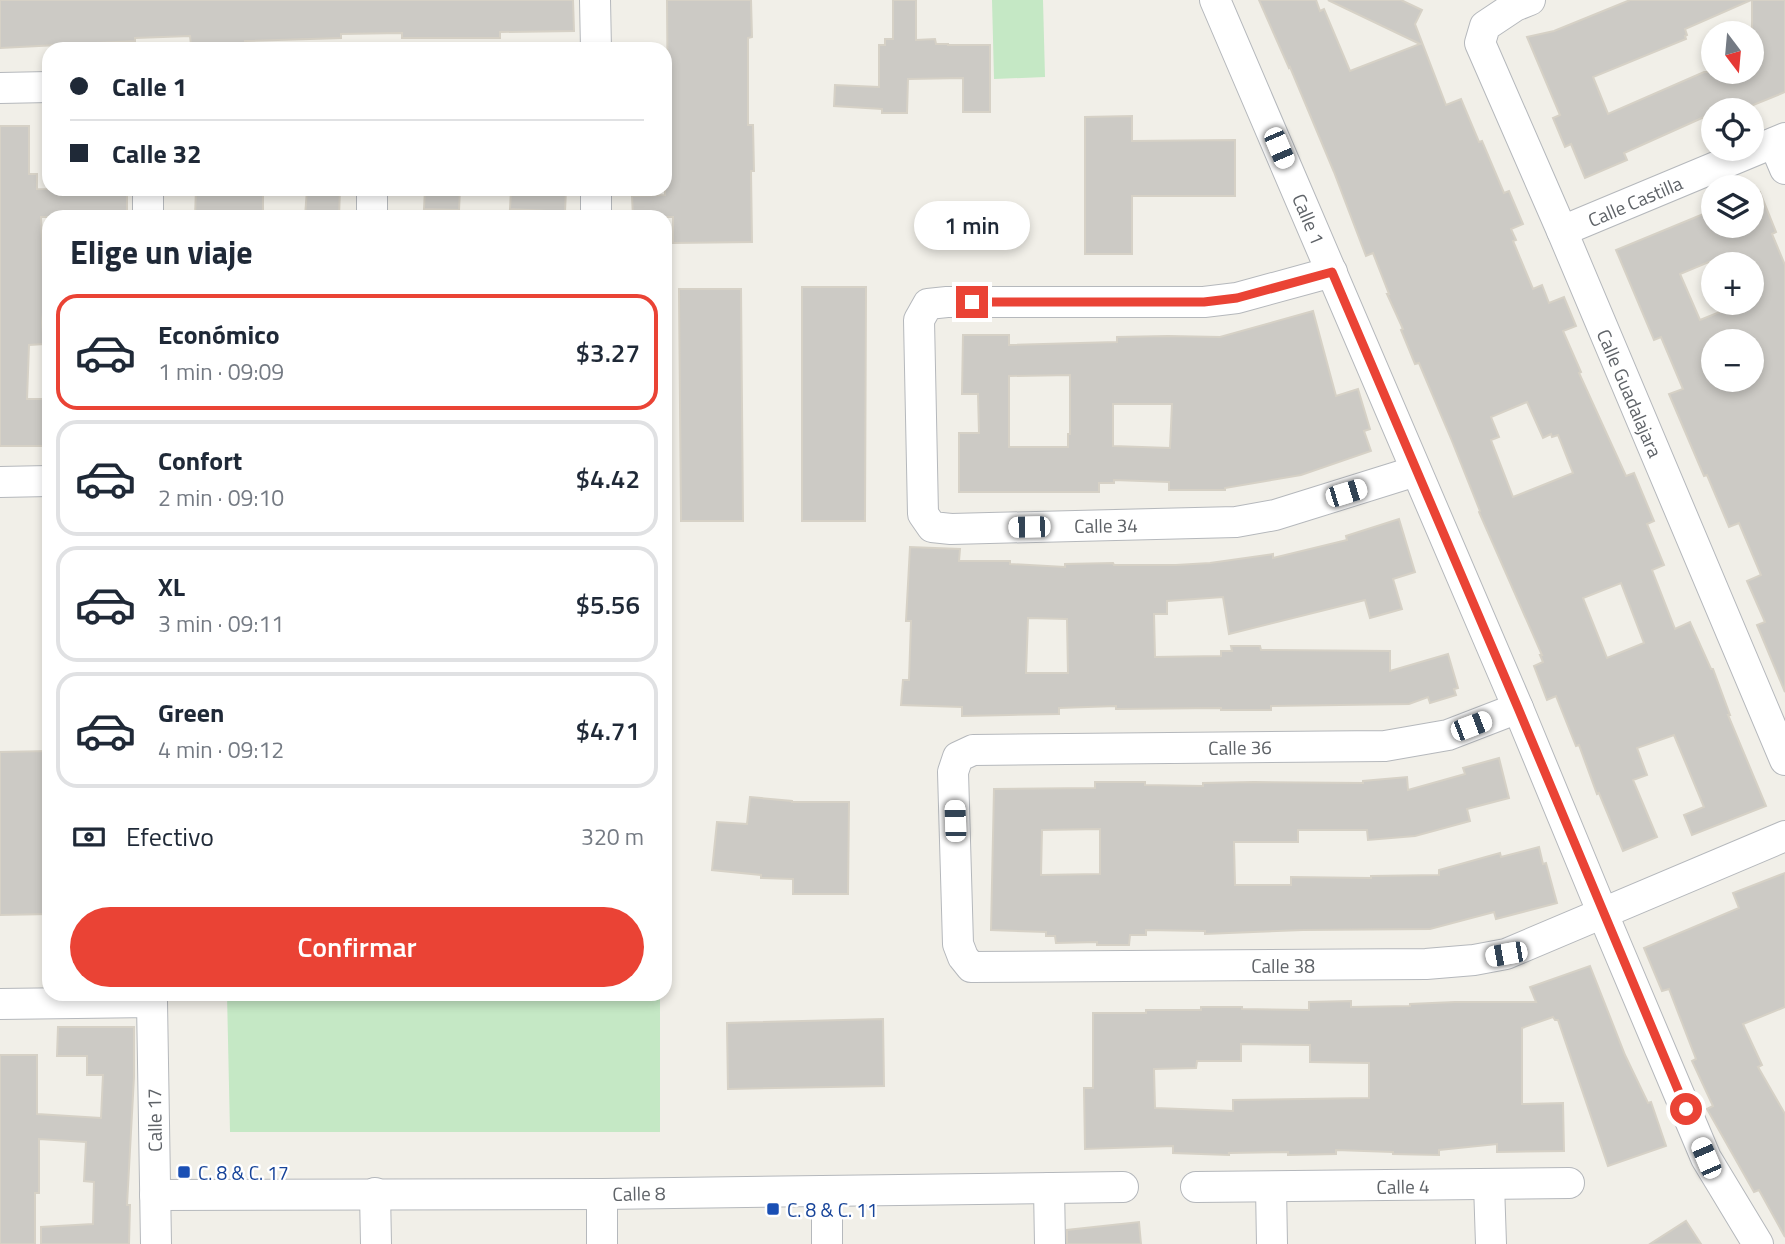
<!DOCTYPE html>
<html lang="es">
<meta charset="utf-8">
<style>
:root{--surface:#fff;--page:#f6f6f7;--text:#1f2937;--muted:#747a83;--line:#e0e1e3;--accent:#ea4335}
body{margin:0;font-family:"Titillium Web",sans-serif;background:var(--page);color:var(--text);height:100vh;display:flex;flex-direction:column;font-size:26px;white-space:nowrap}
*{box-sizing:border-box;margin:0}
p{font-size:23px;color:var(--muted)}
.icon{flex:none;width:38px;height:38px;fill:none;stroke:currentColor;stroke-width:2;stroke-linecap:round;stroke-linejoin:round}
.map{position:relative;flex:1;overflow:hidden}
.side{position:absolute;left:42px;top:210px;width:630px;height:791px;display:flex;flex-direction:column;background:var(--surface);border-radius:21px;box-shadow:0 4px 10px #0003}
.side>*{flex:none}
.banner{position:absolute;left:42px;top:42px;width:630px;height:154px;border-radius:21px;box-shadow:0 4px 10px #0003;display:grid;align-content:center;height:154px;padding:0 28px;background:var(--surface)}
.needle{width:46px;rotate:164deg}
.buttons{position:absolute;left:1701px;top:21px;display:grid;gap:14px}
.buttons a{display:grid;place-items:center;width:63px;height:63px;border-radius:50%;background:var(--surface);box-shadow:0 4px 10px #0003;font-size:35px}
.end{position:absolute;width:32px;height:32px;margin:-16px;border:9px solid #ea4335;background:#fff;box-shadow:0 0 0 4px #fff}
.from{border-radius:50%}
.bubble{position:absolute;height:49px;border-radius:24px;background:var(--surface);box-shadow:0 4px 10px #0003;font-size:23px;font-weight:600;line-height:49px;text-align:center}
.car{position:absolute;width:21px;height:42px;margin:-21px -10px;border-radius:9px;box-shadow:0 0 5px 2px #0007;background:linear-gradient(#fff 24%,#345 0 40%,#fff 0 76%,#345 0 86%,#fff 0)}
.banner b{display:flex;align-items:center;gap:24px;height:66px;font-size:26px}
.banner b+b{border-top:2px solid var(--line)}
.banner i{width:18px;height:18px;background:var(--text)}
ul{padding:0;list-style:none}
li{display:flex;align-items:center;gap:21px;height:116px;margin:0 14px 10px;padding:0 14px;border:4px solid var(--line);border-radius:21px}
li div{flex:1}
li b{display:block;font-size:26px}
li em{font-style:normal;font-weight:600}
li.selected{border-color:var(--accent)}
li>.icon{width:63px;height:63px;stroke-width:1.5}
h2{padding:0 28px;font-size:32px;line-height:84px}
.pay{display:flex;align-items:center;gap:18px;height:77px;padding:0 28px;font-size:26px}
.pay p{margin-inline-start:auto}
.action{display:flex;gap:14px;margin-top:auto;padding:14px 28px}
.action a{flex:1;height:80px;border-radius:42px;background:var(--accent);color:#fff;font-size:28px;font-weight:600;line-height:80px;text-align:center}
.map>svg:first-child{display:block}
.green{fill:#c5e8c5}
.building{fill:#cccac5;stroke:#d6d1c6;stroke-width:2;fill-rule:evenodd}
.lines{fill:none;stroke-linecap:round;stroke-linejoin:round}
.minor-casing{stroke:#b5b8bc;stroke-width:32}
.minor{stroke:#fff;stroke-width:30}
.route{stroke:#ea4335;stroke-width:9}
.transit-dot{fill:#1a4fb4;stroke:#fff;stroke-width:2.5}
.labels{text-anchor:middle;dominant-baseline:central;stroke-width:5;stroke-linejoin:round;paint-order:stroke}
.street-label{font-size:19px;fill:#5f6368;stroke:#fff}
.transit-label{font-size:19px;fill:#164399;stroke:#fff;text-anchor:start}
</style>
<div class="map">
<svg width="1785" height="1244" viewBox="0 0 1785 1244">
<rect width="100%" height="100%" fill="#f1efe8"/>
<!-- green -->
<g class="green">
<polygon points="992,0 1043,0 1045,77 994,79"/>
<polygon points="227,994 660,994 660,1132 230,1132"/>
</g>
<!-- building -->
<g class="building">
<polygon points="0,0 573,0 574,31 500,32 500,38 402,38 402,33 341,34 341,38 245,41 245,43 191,45 190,36 135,38 135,41 0,48"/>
<polygon points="667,0 751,0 752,37 748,38 748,125 753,125 754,171 751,171 752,242 673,243 673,217 633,217 632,196 665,195 665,127 668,127"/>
<polygon points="893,0 916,0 916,40 935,39 936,44 948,44 948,45 990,45 990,112 963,112 963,78 908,79 907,113 882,113 882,109 834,106 835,85 879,87 879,45 885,45 885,39 893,39"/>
<path d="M1259 0H1316L1320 11 1324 9 1350 71 1420 44 1328 0H1401L1422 10 1415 24 1446 105 1461 99 1479 142 1482 141 1504 193 1509 191 1523 224 1511 229 1516 240 1513 241 1533 289 1542 285 1549 303 1564 297 1576 326 1563 331 1581 372 1579 373 1626 476 1634 473 1654 521 1647 524 1664 565 1652 570 1675 629 1690 622 1711 669H1713L1730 715H1728L1766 806 1692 835 1684 815 1704 807 1674 735 1637 748 1647 775 1633 780 1657 837 1623 851 1599 793 1597 794 1579 745 1576 746 1556 696 1547 700 1534 666 1543 662 1540 655H1542L1479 512 1480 511 1452 441 1419 363 1415 364 1401 330 1403 329 1387 294H1389L1373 253 1366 256 1334 172 1290 67 1289 68ZM1527 402 1543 438 1551 434 1552 437 1558 435 1573 473 1513 497 1491 440 1499 437 1491 417ZM1621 583 1644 643 1607 658 1583 598Z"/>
<polygon points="1630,0 1751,0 1685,29 1687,35 1685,36 1686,39 1593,77 1608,114 1704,72 1752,72 1752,51 1758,48 1752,32 1752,0 1785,0 1785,92 1741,110 1713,110 1713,113 1624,153 1627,160 1585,178 1571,144 1565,147 1553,118 1560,115 1527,37 1554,31"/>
<polygon points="1132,116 1132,141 1235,140 1235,196 1132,196 1132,254 1085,254 1085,117"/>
<polygon points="0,126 29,126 29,174 37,174 37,189 127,190 127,217 41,217 44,301 42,323 44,344 29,345 27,399 44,399 44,446 0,446"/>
<polygon points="196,189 263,189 263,217 195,217"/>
<polygon points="307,189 340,189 339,217 305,217"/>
<polygon points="425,189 460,189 459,210 424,209"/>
<polygon points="511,189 566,189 565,212 510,209"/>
<path d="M1760 192 1776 232 1772 234 1785 265V692L1757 625 1765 622 1747 581 1761 575 1739 523 1729 527 1707 475 1704 476 1669 394 1683 389 1661 337 1654 340 1616 250 1713 210V226H1752V195ZM1723 256 1726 264H1752V303H1742L1700 320 1680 274ZM1713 341H1752V380H1713Z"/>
<polygon points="802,287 866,287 865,521 802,521"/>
<polygon points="679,289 741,289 743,521 681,521"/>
<path d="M1313 311 1336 396 1358 389 1370 429 1364 431 1371 451 1301 475 1225 488V490H1169V482L1114 480V483H1099V492H959V433H979L978 394H962L963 335H1009V345L1117 342V337L1168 336 1220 337ZM1070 375V434H1068V447H1009V376ZM1113 404H1172L1170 448 1113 446Z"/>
<path d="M1399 519 1415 572 1393 579 1402 609 1370 618 1365 600 1229 634 1223 597 1167 601V614H1154L1155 657 1221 656V651H1232L1231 646H1260L1261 650 1390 651V671L1448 654 1458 688 1454 689 1456 695 1430 703 1428 697 1409 704 1271 706V710H1221V708L1116 709V706L1059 708V714L1009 715 962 716V707L901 705 903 680H909L911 621H906L910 547 960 549 959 561H1010V564L1065 567V564L1113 563 1114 565H1176L1210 563 1273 554V558L1347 540 1346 536ZM1028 618 1067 619 1068 673H1026Z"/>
<polygon points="49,751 49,914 0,915 0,752"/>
<path d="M1499 758 1509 798 1467 809 1470 821 1415 836 1368 840 1367 830H1298V842H1234L1235 885H1291V877L1371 878V876L1439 875V870L1500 853 1501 857 1539 847 1543 864 1546 863 1557 903 1496 919 1494 912 1430 929 1303 930 1205 934V931L1146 930V935H1130L1129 945H1097V942L1056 943 1055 936H1046V932L991 930 994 789 1095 788V782H1145V785L1203 786V783L1254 782 1363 783V781L1407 777 1408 790 1465 774 1463 768ZM1100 829V874L1041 875 1042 830Z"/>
<polygon points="750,797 792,801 792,802 849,802 848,894 793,894 793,879 761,878 761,875 712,870 717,822 747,824"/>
<polygon points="1785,873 1785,1007 1743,1024 1762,1065 1758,1067 1785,1114 1785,1237 1759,1190 1754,1192 1707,1109 1713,1106 1692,1061 1696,1059 1669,989 1662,991 1644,948 1739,908 1733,893"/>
<path d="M1590 966 1625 1055 1648 1103 1651 1102 1666 1146 1608 1166 1558 1020H1555L1553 1017 1522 1028V1104L1563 1103 1564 1151 1497 1152V1144L1439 1150V1155L1393 1154V1152L1336 1150V1154L1288 1155V1152L1229 1153V1155L1173 1153V1146L1085 1149 1084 1088H1093V1013H1146V1010H1201V1007H1242V1009L1309 1010V1002L1351 1001V1007L1410 1006V1004L1455 1002H1536L1530 987ZM1241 1044 1310 1045V1062L1369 1063V1098L1233 1100V1111L1155 1108 1154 1069 1196 1068 1197 1061H1241Z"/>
<polygon points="883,1019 884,1086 728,1089 727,1023"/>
<polygon points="58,1027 134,1027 134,1077 127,1205 130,1205 129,1244 41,1244 41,1227 93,1224 94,1182 84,1181 86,1142 39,1139 39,1193 35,1193 35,1244 0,1244 0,1055 37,1055 37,1114 101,1118 103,1075 87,1075 87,1056 57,1056"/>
<polygon points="1686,1221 1701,1244 1650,1244"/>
<polygon points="1139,1222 1141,1244 1067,1244 1067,1230"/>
</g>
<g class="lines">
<!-- minor casing -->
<g class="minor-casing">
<g id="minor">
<polyline points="595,0 596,49"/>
<polyline points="1215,0 1518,708 1603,914 1706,1158 1758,1244"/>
<polyline points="1530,0 1515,6 1485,26 1480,43 1562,231 1785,760"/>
<polyline points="0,88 49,87"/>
<polyline points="1774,143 1785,169"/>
<polyline points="596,189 596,217"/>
<polyline points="148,217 148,189"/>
<polyline points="372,217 372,189"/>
<polyline points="1562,231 1785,138"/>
<polyline points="1332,272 1237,298 1204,302 947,302 928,304 919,320 923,514 932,527 951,529 1236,522 1275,515 1416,471"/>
<polyline points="0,482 49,481"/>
<polyline points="1518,708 1448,735 1385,746 973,750 958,757 953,772 958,944 963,957 971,967 1426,964 1474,960 1506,954 1785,836"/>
<polyline points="0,1004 152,1002 156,1244"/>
<polyline points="1489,1184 1491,1244"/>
<polyline points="1196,1187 1569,1183"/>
<polyline points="1271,1187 1272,1244"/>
<polyline points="1049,1188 1050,1244"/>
<polyline points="827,1191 827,1244"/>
<polyline points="375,1193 376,1244"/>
<polyline points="602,1194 602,1244"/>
<polyline points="155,1195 602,1194 1123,1187"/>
</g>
</g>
<!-- minor -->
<use href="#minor" class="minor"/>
</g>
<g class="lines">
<!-- route -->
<polyline class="route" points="972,302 1204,302 1237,298 1332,272 1518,708 1686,1109"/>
</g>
<!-- markers -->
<g class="transit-dot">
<rect x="177" y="1165" width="14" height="14" rx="3.5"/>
<rect x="766" y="1202" width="14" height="14" rx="3.5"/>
</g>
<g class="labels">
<!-- street labels -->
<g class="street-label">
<text transform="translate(1635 201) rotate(-23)">Calle Castilla</text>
<text transform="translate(1309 219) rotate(67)">Calle 1</text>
<text transform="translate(1630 393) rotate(67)">Calle Guadalajara</text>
<text transform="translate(1106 525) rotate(-1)">Calle 34</text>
<text transform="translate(1240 747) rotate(-1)">Calle 36</text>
<text x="1283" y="965">Calle 38</text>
<text transform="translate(154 1120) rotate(-91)">Calle 17</text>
<text transform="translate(1403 1186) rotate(-1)">Calle 4</text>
<text transform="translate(639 1193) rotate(-1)">Calle 8</text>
</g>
<!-- transit labels -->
<g class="transit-label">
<text x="198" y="1172">C. 8 &amp; C. 17</text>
<text x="787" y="1209">C. 8 &amp; C. 11</text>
</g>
</g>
</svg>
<div class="buttons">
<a><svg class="needle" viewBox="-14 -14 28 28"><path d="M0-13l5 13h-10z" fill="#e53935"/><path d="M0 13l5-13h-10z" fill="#747a83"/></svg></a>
<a><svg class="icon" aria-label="locate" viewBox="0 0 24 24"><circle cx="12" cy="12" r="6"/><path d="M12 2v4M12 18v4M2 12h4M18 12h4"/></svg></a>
<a><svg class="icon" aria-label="layers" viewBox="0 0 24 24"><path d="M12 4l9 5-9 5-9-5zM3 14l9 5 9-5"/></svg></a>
<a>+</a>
<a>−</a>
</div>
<i class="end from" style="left:1686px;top:1109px"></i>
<i class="end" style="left:972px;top:302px"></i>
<div class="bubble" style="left:914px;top:201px;width:116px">1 min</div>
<i class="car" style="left:1279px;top:148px;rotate:157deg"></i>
<i class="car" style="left:1346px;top:493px;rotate:73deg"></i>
<i class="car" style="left:1029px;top:527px;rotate:269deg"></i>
<i class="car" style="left:1471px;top:726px;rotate:69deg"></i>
<i class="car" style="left:955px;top:821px;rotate:358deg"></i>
<i class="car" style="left:1506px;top:954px;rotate:260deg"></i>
<i class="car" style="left:1706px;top:1158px;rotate:337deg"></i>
<div class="banner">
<b><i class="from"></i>Calle 1</b>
<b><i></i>Calle 32</b>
</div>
<section class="side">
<h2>Elige un viaje</h2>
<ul>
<li class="selected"><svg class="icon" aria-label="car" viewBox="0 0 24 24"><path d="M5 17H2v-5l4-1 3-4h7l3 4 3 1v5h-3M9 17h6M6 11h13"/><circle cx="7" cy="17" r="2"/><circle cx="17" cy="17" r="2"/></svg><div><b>Económico</b><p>1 min · 09:09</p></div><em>$3.27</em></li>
<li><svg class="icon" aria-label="car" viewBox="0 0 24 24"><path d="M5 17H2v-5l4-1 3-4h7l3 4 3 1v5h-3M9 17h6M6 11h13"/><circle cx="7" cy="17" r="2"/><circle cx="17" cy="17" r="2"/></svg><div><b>Confort</b><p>2 min · 09:10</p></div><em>$4.42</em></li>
<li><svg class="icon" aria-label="car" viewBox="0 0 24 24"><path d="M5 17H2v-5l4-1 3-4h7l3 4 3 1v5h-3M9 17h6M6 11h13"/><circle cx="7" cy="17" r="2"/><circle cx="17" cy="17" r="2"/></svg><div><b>XL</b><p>3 min · 09:11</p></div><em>$5.56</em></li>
<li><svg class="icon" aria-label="car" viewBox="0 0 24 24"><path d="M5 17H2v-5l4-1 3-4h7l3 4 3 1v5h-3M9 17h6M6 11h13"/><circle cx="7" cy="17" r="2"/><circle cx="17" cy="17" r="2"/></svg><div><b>Green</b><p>4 min · 09:12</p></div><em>$4.71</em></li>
</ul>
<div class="pay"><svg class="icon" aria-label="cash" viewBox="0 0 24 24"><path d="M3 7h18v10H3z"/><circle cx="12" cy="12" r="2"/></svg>Efectivo<p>320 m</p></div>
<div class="action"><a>Confirmar</a></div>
</section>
</div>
